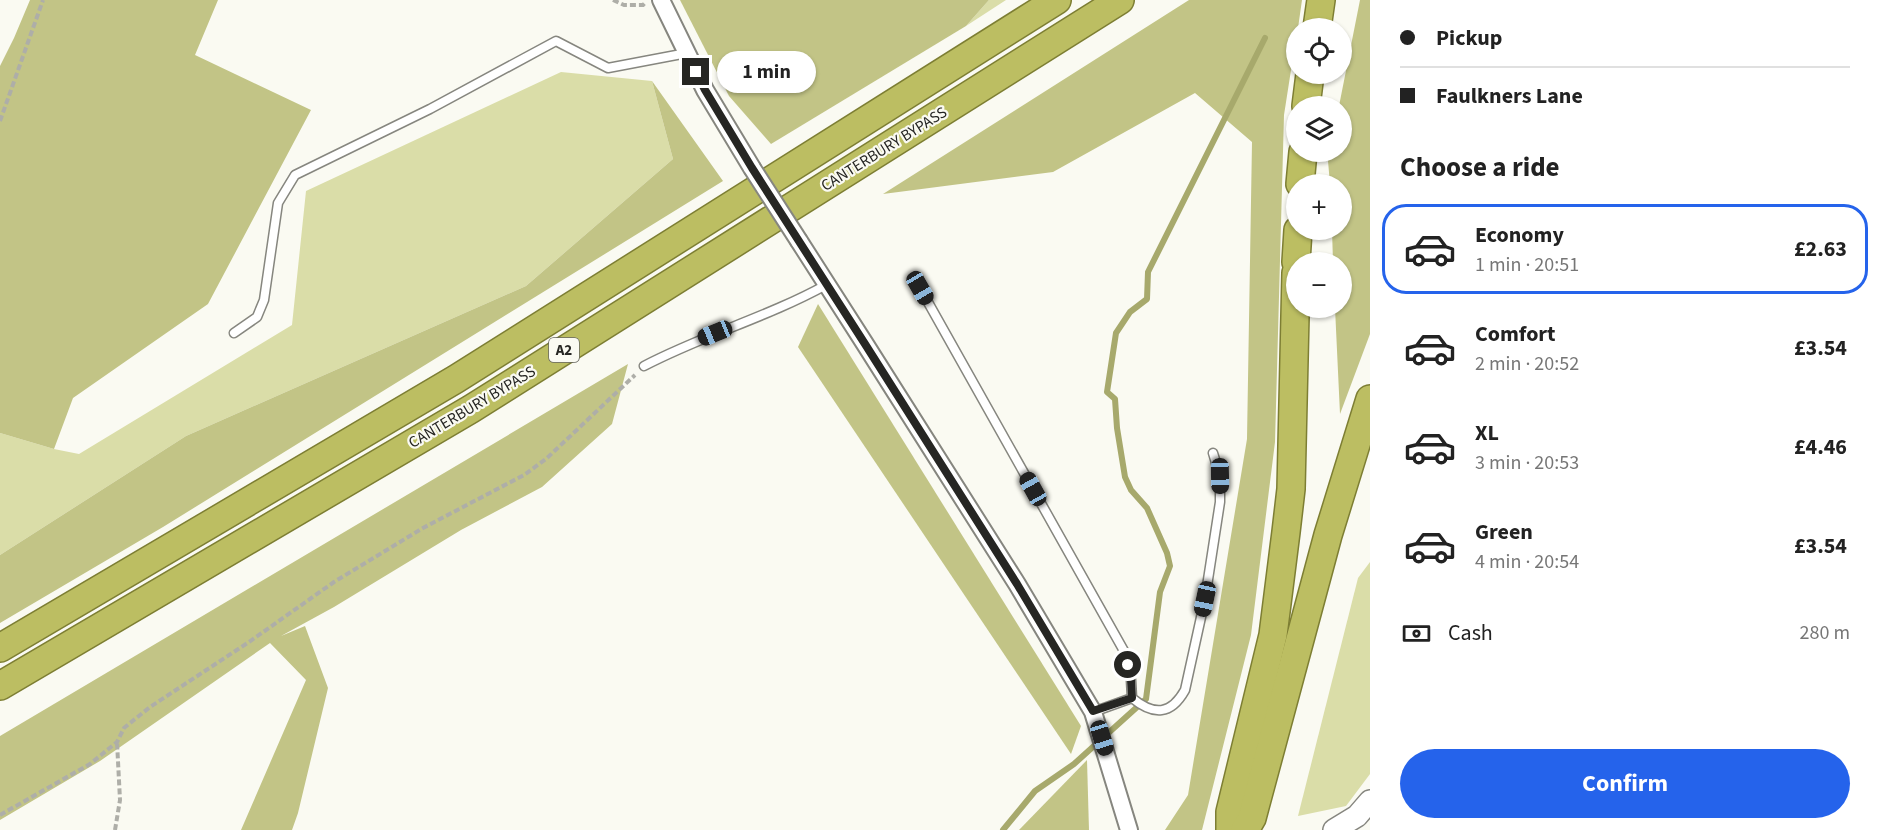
<!DOCTYPE html>
<meta charset="utf-8">
<style>
:root{--surface:#fff;--page:#f6f6f6;--text:#222;--muted:#767676;--line:#e0e0e0;--accent:#2563eb}
body{margin:0;font-family:"Source Sans 3",sans-serif;background:var(--page);color:var(--text);height:100vh;display:flex;flex-direction:column;font-size:22px;white-space:nowrap}
*{box-sizing:border-box;margin:0}
p{font-size:20px;color:var(--muted)}
.icon{flex:none;width:33px;height:33px;fill:none;stroke:currentColor;stroke-width:2;stroke-linecap:round;stroke-linejoin:round}
.map{position:relative;flex:1;overflow:hidden}
.panel{display:flex;flex-direction:column;background:var(--surface);width:510px}
.panel>*{flex:none}
.hud{display:grid;align-content:center;height:132px;padding:0 30px;background:var(--surface)}
.fabs{position:absolute;left:1286px;top:18px;display:grid;gap:12px}
.fabs a{display:grid;place-items:center;width:66px;height:66px;border-radius:50%;background:var(--surface);box-shadow:0 2px 4px #0004;font-size:30px}
.end{position:absolute;width:27px;height:27px;margin:-14px;border:8px solid #262623;background:#fff;box-shadow:0 0 0 3px #fff}
.from{border-radius:50%}
.bubble{position:absolute;height:42px;border-radius:21px;background:var(--surface);box-shadow:0 2px 4px #0004;font-size:20px;font-weight:700;line-height:42px;text-align:center}
.car{position:absolute;width:18px;height:36px;margin:-18px -9px;border-radius:8px;box-shadow:0 0 4px 2px #0007;background:linear-gradient(#222 24%,#8ab4d8 0 40%,#222 0 76%,#8ab4d8 0 86%,#222 0)}
.hud b{display:flex;align-items:center;gap:21px;height:57px;font-size:22px}
.hud b+b{border-top:2px solid var(--line)}
.hud i{width:15px;height:15px;background:var(--text)}
ul{padding:0;list-style:none}
li{display:flex;align-items:center;gap:18px;height:90px;margin:0 12px 9px;padding:0 18px;border:3px solid transparent;border-radius:24px}
li div{flex:1}
li b{display:block;font-size:22px}
li em{font-style:normal;font-weight:700}
li.selected{border-color:var(--accent)}
li>.icon{width:54px;height:54px;stroke-width:1.5}
h2{padding:0 30px;font-size:27px;line-height:72px}
.pay{display:flex;align-items:center;gap:15px;height:66px;padding:0 30px;font-size:22px}
.pay p{margin-inline-start:auto}
.button{display:flex;gap:12px;margin-top:auto;padding:12px 30px}
.button a{flex:1;height:69px;border-radius:36px;background:var(--accent);color:#fff;font-size:24px;font-weight:700;line-height:69px;text-align:center}
main{display:flex;flex:1;min-height:0}
.map>svg:first-child{display:block}
.green{fill:#dadda8}
.forest{fill:#c2c486}
.lines{fill:none;stroke-linecap:round;stroke-linejoin:round}
.stream{stroke:#a7a96c;stroke-width:6}
.service-casing{stroke:#86867f;stroke-width:11}
.minor-casing{stroke:#86867f;stroke-width:20}
.tertiary-casing{stroke:#86867f;stroke-width:24}
.trunk-casing{stroke:#7d7e33;stroke-width:30}
.path{stroke:#aeaea8;stroke-width:4;stroke-dasharray:6 3;stroke-linecap:butt}
.service{stroke:#fff;stroke-width:8}
.minor{stroke:#fff;stroke-width:16}
.tertiary{stroke:#fff;stroke-width:21}
.trunk{stroke:#bcbe62;stroke-width:27}
.minor-bridge-casing{stroke:#86867f;stroke-width:20;stroke-linecap:butt}
.minor-bridge{stroke:#fff;stroke-width:16}
.route{stroke:#262623;stroke-width:8}
.labels{text-anchor:middle;dominant-baseline:central;stroke-width:4.5;stroke-linejoin:round;paint-order:stroke}
.shield{fill:#fafaf2;stroke:#666661;stroke-width:1.5}
.shield-label{font-size:15px;font-weight:bold;fill:#262623}
.street-label{font-size:16px;fill:#262623;stroke:#fafaf2}
</style>
<main>
<div class="map">
<svg width="1370" height="830" viewBox="0 0 1370 830">
<rect width="100%" height="100%" fill="#fafaf2"/>
<!-- green -->
<g class="green">
<polygon points="989,0 1006,0 966,26"/>
<polygon points="561,72 652,81 673,159 526,286 186,436 0,555 0,433 54,449 79,454 292,325 306,191"/>
<polygon points="1370,562 1370,774 1346,806 1298,816 1358,578"/>
</g>
<!-- forest -->
<g class="forest">
<polygon points="30,0 218,0 195,55 311,110 208,304 73,398 54,449 0,433 0,66 14,38"/>
<polygon points="680,0 989,0 966,26 771,144 729,96"/>
<polygon points="1189,0 1302,0 1298,28 1296,28 1296,38 1284,115 1275,442 1251,635 1202,830 1165,830 1188,795 1247,439 1252,142 1195,93 1053,172 883,194"/>
<polygon points="1360,0 1370,0 1370,334 1340,414 1335,308 1341,308 1341,262 1333,262 1332,230 1341,230 1341,184 1330,184 1328,161 1330,152 1341,152 1341,106 1339,106"/>
<polygon points="652,81 723,181 163,527 0,623 0,555 186,436 526,286 673,159"/>
<polygon points="818,304 1081,726 1071,754 798,347"/>
<polygon points="628,364 612,424 542,487 461,530 334,607 281,636 305,626 328,688 298,813 292,830 241,830 306,680 270,643 100,761 0,820 0,736"/>
<polygon points="1087,760 1089,830 1019,830"/>
</g>
<g class="lines">
<!-- stream -->
<polyline class="stream" points="1003,830 1035,791 1074,764 1146,699 1160,592 1170,566 1167,553 1147,508 1131,490 1125,477 1117,428 1115,399 1107,392 1116,333 1130,312 1147,299 1148,272 1265,38"/>
<!-- service casing -->
<g class="service-casing">
<g id="service">
<path d="M920 288 1124 651 1131 680 1132 698C1154 716 1171 715 1185 690L1205 599 1220 502V476L1213 453"/>
<polyline points="234,333 257,317 264,300 278,203 295,175 430,109 556,41 608,68 687,53"/>
<path d="M644 366C703 335 768 317 826 285"/>
<polyline points="1093,712 1132,698"/>
</g>
</g>
<!-- minor casing -->
<g class="minor-casing">
<g id="minor">
<polyline points="661,0 705,90 752,168"/>
<polyline points="799,241 865,344 1017,584 1093,712 1129,830"/>
</g>
</g>
<!-- tertiary casing -->
<g class="tertiary-casing">
<polyline id="tertiary" points="1334,830 1357,816 1370,801"/>
</g>
<!-- trunk casing -->
<g class="trunk-casing">
<g id="trunk">
<polyline points="1317,28 1321,0"/>
<polyline points="1306,106 1310,74"/>
<polyline points="1300,184 1303,152"/>
<polyline points="1296,262 1298,230"/>
<polyline points="0,648 456,379 1057,0"/>
<polyline points="0,686 471,409 1120,0"/>
<polyline points="1230,830 1230,812 1273,635 1286,532 1291,489 1296,273"/>
<polyline points="1245,830 1252,818 1328,535 1370,399"/>
</g>
</g>
<!-- path -->
<g class="path">
<polyline points="613,0 624,5 643,5 645,3"/>
<polyline points="0,121 43,0"/>
<polyline points="0,815 90,764 117,742 124,728 150,707 249,642 334,582 423,528 524,475 546,459 635,375"/>
<polyline points="115,830 120,800 117,742"/>
</g>
<!-- service -->
<use href="#service" class="service"/>
<!-- minor -->
<use href="#minor" class="minor"/>
<!-- tertiary -->
<use href="#tertiary" class="tertiary"/>
<!-- trunk -->
<use href="#trunk" class="trunk"/>
<!-- minor-bridge casing -->
<g class="minor-bridge-casing">
<polyline id="minor-bridge" points="752,168 799,241"/>
</g>
<!-- minor-bridge -->
<use href="#minor-bridge" class="minor-bridge"/>
</g>
<g class="lines">
<!-- route -->
<polyline class="route" points="696,72 705,90 752,168 865,344 1017,584 1093,711 1132,698 1131,680 1128,665"/>
</g>
<g class="labels">
<!-- shield labels -->
<rect class="shield" x="549" y="338" width="30" height="24" rx="4.5"/>
<g class="shield-label">
<text x="564" y="350">A2</text>
</g>
<!-- street labels -->
<g class="street-label">
<text transform="translate(884 149) rotate(-32)">CANTERBURY BYPASS</text>
<text transform="translate(472 407) rotate(-31)">CANTERBURY BYPASS</text>
</g>
</g>
</svg>
<div class="fabs">
<a><svg class="icon" aria-label="locate" viewBox="0 0 24 24"><circle cx="12" cy="12" r="6"/><path d="M12 2v4M12 18v4M2 12h4M18 12h4"/></svg></a>
<a><svg class="icon" aria-label="layers" viewBox="0 0 24 24"><path d="M12 4l9 5-9 5-9-5zM3 14l9 5 9-5"/></svg></a>
<a>+</a>
<a>−</a>
</div>
<i class="end from" style="left:1128px;top:665px"></i>
<i class="end" style="left:696px;top:72px"></i>
<div class="bubble" style="left:717px;top:51px;width:99px">1 min</div>
<i class="car" style="left:920px;top:288px;rotate:150deg"></i>
<i class="car" style="left:715px;top:333px;rotate:248deg"></i>
<i class="car" style="left:1220px;top:476px;rotate:179deg"></i>
<i class="car" style="left:1033px;top:489px;rotate:331deg"></i>
<i class="car" style="left:1205px;top:599px;rotate:192deg"></i>
<i class="car" style="left:1102px;top:738px;rotate:163deg"></i>
</div>
<section class="panel">
<div class="hud">
<b><i class="from"></i>Pickup</b>
<b><i></i>Faulkners Lane</b>
</div>
<h2>Choose a ride</h2>
<ul>
<li class="selected"><svg class="icon" aria-label="car" viewBox="0 0 24 24"><path d="M5 17H2v-5l4-1 3-4h7l3 4 3 1v5h-3M9 17h6M6 11h13"/><circle cx="7" cy="17" r="2"/><circle cx="17" cy="17" r="2"/></svg><div><b>Economy</b><p>1 min · 20:51</p></div><em>£2.63</em></li>
<li><svg class="icon" aria-label="car" viewBox="0 0 24 24"><path d="M5 17H2v-5l4-1 3-4h7l3 4 3 1v5h-3M9 17h6M6 11h13"/><circle cx="7" cy="17" r="2"/><circle cx="17" cy="17" r="2"/></svg><div><b>Comfort</b><p>2 min · 20:52</p></div><em>£3.54</em></li>
<li><svg class="icon" aria-label="car" viewBox="0 0 24 24"><path d="M5 17H2v-5l4-1 3-4h7l3 4 3 1v5h-3M9 17h6M6 11h13"/><circle cx="7" cy="17" r="2"/><circle cx="17" cy="17" r="2"/></svg><div><b>XL</b><p>3 min · 20:53</p></div><em>£4.46</em></li>
<li><svg class="icon" aria-label="car" viewBox="0 0 24 24"><path d="M5 17H2v-5l4-1 3-4h7l3 4 3 1v5h-3M9 17h6M6 11h13"/><circle cx="7" cy="17" r="2"/><circle cx="17" cy="17" r="2"/></svg><div><b>Green</b><p>4 min · 20:54</p></div><em>£3.54</em></li>
</ul>
<div class="pay"><svg class="icon" aria-label="cash" viewBox="0 0 24 24"><path d="M3 7h18v10H3z"/><circle cx="12" cy="12" r="2"/></svg>Cash<p>280 m</p></div>
<div class="button"><a>Confirm</a></div>
</section>
</main>
